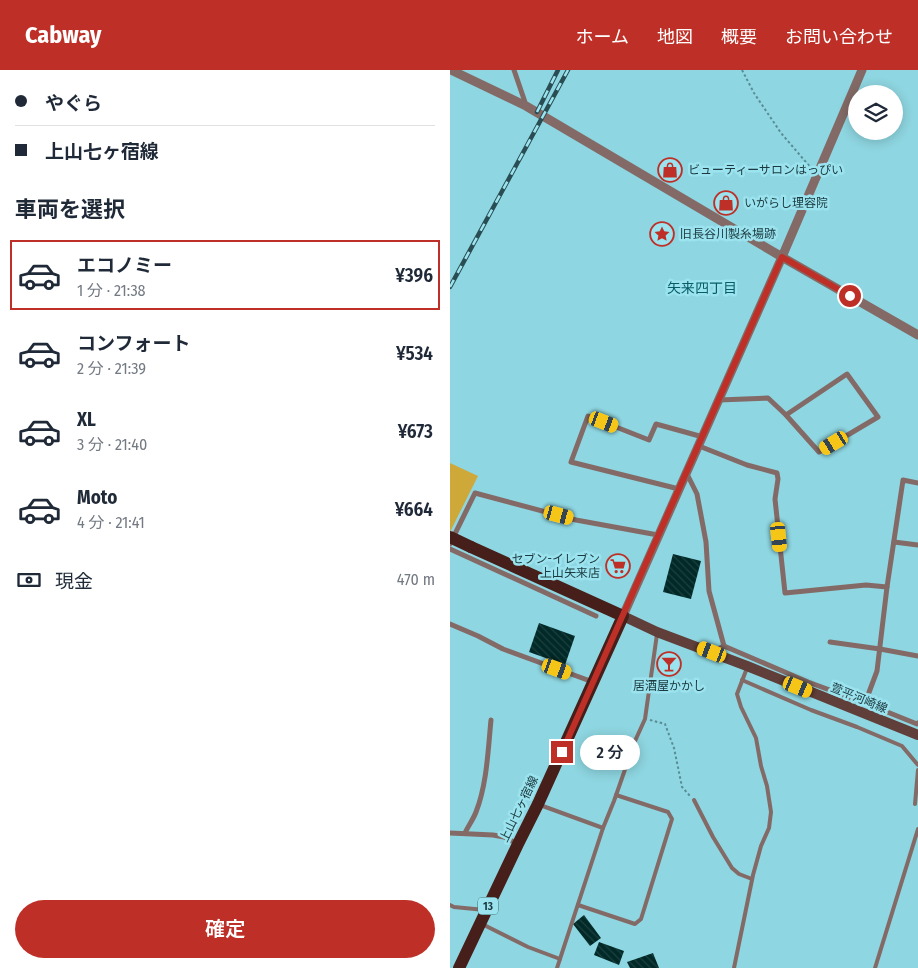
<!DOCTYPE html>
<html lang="ja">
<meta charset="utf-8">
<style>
:root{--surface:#fff;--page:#f2f2f3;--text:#1f2937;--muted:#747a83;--line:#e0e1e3;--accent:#be3027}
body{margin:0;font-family:"Fira Sans Condensed","Noto Sans JP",sans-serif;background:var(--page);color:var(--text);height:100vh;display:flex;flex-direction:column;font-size:19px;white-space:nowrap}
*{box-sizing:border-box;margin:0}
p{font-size:16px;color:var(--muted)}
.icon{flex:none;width:28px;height:28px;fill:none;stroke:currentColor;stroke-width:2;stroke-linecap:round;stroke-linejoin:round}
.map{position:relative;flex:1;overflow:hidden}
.side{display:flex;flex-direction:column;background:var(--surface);width:450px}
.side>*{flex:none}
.guide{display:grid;align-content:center;height:110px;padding:0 15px;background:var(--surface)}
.fabs{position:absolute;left:398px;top:15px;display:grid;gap:10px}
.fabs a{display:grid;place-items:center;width:55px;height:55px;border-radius:50%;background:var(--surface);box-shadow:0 2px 12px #0003;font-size:25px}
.end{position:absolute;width:22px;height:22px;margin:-11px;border:6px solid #be3027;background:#fff;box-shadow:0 0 0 2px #fff}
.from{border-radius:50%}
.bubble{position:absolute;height:35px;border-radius:18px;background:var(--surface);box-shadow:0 2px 12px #0003;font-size:16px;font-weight:600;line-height:35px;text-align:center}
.car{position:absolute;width:15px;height:30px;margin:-15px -8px;border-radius:6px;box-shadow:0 0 4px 1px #0007;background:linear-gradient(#f5c518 24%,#345 0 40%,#f5c518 0 76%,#345 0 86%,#f5c518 0)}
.guide b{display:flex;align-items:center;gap:18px;height:48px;font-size:19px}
.guide b+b{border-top:1px solid var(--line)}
.guide i{width:12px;height:12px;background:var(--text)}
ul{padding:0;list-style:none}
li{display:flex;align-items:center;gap:15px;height:70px;margin:0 10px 8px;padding:0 5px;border:2px solid transparent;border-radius:0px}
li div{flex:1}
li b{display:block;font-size:19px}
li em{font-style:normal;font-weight:600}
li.active{border-color:var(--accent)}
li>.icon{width:45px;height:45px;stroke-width:1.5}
h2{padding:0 15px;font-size:22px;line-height:60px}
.pay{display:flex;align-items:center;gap:12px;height:55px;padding:0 15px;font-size:19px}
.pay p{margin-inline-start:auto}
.cta{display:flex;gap:10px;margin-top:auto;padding:10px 15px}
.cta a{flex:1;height:58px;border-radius:30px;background:var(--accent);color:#fff;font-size:20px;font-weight:600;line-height:58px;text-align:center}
header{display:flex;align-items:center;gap:30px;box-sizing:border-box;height:70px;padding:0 25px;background:var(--accent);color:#fff}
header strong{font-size:24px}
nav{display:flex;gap:28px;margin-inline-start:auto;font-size:18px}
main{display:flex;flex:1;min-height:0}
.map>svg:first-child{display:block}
.green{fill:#cfa83a}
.building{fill:url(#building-back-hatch)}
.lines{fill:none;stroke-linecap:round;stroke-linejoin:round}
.path{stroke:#598d96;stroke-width:2;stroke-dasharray:2.5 2.5;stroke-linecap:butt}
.service{stroke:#836a66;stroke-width:4}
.minor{stroke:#836a66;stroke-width:5}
.tertiary{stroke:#836a66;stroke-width:9}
.secondary{stroke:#603e39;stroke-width:10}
.primary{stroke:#461f1a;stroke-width:12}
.rail-casing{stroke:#294d52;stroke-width:4.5}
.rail{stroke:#9be3ee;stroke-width:2.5;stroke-dasharray:8;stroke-linecap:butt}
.primary-bridge{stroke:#461f1a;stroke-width:12}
.route{stroke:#be3027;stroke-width:6}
.labels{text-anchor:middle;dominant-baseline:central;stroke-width:5;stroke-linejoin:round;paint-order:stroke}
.shield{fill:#9be3ee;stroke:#416c73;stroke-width:1}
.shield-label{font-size:11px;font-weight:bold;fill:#1b393e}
.poi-label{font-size:12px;fill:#1b393e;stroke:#9be3ee;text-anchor:start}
.street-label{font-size:12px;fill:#1b393e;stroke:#9be3ee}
.neighbourhood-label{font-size:14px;fill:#075c67;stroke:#9be3ee}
</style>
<header>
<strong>Cabway</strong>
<nav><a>ホーム</a><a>地図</a><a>概要</a><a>お問い合わせ</a></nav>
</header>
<main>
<section class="side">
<div class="guide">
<b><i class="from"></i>やぐら</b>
<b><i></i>上山七ヶ宿線</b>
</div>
<h2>車両を選択</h2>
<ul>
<li class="active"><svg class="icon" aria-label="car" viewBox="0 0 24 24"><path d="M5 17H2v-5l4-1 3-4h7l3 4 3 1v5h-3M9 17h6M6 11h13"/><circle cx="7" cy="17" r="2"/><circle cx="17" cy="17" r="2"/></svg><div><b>エコノミー</b><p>1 分 · 21:38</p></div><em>¥396</em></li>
<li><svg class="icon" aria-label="car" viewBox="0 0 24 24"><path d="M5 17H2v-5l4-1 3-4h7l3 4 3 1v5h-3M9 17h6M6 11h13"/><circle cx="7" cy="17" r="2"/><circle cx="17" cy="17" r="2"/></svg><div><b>コンフォート</b><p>2 分 · 21:39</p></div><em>¥534</em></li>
<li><svg class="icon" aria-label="car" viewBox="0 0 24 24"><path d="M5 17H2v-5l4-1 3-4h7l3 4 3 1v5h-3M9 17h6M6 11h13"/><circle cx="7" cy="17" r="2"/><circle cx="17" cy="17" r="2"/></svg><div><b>XL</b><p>3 分 · 21:40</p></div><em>¥673</em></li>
<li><svg class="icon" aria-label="car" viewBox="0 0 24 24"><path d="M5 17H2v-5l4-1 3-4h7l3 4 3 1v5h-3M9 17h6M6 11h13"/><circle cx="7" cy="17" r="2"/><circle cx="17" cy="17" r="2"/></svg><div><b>Moto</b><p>4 分 · 21:41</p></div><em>¥664</em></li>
</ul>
<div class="pay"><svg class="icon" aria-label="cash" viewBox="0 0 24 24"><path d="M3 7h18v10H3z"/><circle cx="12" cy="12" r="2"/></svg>現金<p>470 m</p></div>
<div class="cta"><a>確定</a></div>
</section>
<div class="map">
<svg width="468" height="898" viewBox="0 0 468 898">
<defs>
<pattern id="building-back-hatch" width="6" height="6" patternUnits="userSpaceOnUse" patternTransform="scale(1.25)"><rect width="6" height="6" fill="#002927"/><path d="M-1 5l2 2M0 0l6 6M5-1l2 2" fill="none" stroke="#1c403f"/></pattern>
</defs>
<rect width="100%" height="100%" fill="#8ed6e1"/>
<!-- green -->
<polygon class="green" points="0,393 28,406 0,462"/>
<!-- building -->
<g class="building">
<polygon points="223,484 251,491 241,529 213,522"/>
<polygon points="89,553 125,566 115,595 79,582"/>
<polygon points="134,845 151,868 140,876 123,854"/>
<polygon points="149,872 174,881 169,895 144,885"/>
<polygon points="203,883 209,898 180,898 177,892"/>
</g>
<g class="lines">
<!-- path -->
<g class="path">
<polyline points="292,0 304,23 331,63 361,98"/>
<polyline points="200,650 215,654 224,678 232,717 240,726"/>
</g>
<!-- service -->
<g class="service">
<polyline points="292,610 361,640 407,657 452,676 468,695"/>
<polyline points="244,730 263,767 282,798 289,804 302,809"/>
<polyline points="465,734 468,700"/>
<polyline points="90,735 153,758 107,898"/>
<polyline points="153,758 164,731 185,671 195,649 207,564"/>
<polyline points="0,835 4,837 35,840"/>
<polyline points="128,835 185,854 191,849 222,749 218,742 166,725"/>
<polyline points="32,854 78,877 110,889"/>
<polyline points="284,898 303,805 311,776 319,758 321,742 317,716 311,696 306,668 291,637 287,624 297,598"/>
<polyline points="425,898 468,759"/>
</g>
<!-- minor -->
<g class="minor">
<polyline points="64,0 76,35"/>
<polygon points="397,304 428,347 369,382 336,345"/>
<polyline points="269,330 318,328 336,345"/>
<polyline points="249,376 297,395 327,403 328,409 325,429 335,523 416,515 437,517"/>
<polyline points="237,404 247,424 256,472 259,521 274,576"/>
<polyline points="468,413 453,410 437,517 427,601 415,633 467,654 468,653"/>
<polyline points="229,419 121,392 138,346 199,370 206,354 253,367"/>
<polyline points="444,472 468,475"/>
<polyline points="0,474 25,423 126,450 208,465"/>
<polyline points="0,479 146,546"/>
<polyline points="0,554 28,566 53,579 143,612"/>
<polyline points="380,572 430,579 468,586"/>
<polyline points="262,582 274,576 358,612 415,633"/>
<polyline points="0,763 43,765 54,767 68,774"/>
<path d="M15 763C18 756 23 750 26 742 37 714 38 680 41 650"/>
</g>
<!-- tertiary -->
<g class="tertiary">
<polyline points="1,0 76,36 332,187 468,265"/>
<polyline points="173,546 332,187 412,0"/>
</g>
<!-- secondary -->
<polyline class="secondary" points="173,546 207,562 297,596 468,665"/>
<!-- primary -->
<polyline class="primary" points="9,898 68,774 88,734 173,546 21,477"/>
<!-- rail casing -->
<g class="rail-casing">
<g id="rail">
<polyline points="87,42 108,0"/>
<polyline points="0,217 118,0"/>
</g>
</g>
<!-- rail -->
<use href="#rail" class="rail"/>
<!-- primary-bridge -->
<polyline class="primary-bridge" points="0,467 21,477"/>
</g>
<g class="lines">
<!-- route -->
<polyline class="route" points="112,682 332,187 400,226"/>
</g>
<!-- icons -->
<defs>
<g id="shop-ring" transform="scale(1.25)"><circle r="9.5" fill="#9be3ee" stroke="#be3027" stroke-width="1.5"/><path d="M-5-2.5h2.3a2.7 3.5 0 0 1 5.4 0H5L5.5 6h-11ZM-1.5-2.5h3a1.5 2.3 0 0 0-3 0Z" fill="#be3027"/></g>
<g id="sight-ring" transform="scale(1.25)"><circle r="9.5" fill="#9be3ee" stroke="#be3027" stroke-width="1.5"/><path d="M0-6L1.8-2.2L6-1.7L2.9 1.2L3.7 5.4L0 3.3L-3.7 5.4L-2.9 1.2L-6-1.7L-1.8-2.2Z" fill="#be3027"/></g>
<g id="supermarket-ring" transform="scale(1.25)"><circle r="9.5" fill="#9be3ee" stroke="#be3027" stroke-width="1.5"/><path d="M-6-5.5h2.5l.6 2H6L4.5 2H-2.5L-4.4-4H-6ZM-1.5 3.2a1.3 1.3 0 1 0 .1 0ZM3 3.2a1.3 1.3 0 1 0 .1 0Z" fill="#be3027"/></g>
<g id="bar-ring" transform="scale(1.25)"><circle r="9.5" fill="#9be3ee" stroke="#be3027" stroke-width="1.5"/><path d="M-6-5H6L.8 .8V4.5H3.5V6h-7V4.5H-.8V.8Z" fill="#be3027"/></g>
</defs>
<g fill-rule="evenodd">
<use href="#shop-ring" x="220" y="100"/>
<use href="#shop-ring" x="276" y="133"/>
<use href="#sight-ring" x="212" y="164"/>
<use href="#supermarket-ring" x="168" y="496"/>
<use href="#bar-ring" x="219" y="594"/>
</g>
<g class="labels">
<!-- shield labels -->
<rect class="shield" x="28" y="827.5" width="20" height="17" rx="4"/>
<g class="shield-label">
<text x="38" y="836">13</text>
</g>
<!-- poi labels -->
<g class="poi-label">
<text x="238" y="100">ビューティーサロンはっぴい</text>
<text x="294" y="133">いがらし理容院</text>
<text x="230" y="164">旧長谷川製糸場跡</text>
<text x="150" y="489" text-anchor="end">セブン-イレブン<tspan x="150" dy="14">上山矢来店</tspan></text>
<text x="219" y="616" text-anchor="middle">居酒屋かかし</text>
</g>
<!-- street labels -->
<g class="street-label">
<text transform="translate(409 628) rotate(22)">萱平河崎線</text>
<text transform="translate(69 739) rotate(-64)">上山七ヶ宿線</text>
</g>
<!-- neighbourhood labels -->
<g class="neighbourhood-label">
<text x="252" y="218">矢来四丁目</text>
</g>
</g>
</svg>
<div class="fabs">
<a><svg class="icon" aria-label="layers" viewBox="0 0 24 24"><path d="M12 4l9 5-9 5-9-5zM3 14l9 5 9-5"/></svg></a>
</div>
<i class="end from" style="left:400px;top:226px"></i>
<i class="end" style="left:112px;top:682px"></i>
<div class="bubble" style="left:130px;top:665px;width:60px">2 分</div>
<i class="car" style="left:154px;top:352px;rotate:111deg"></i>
<i class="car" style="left:384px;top:373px;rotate:239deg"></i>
<i class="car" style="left:109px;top:445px;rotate:105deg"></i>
<i class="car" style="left:329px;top:467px;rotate:174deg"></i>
<i class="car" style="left:262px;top:582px;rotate:291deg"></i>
<i class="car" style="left:107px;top:599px;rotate:110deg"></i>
<i class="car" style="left:348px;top:617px;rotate:112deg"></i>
</div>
</main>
